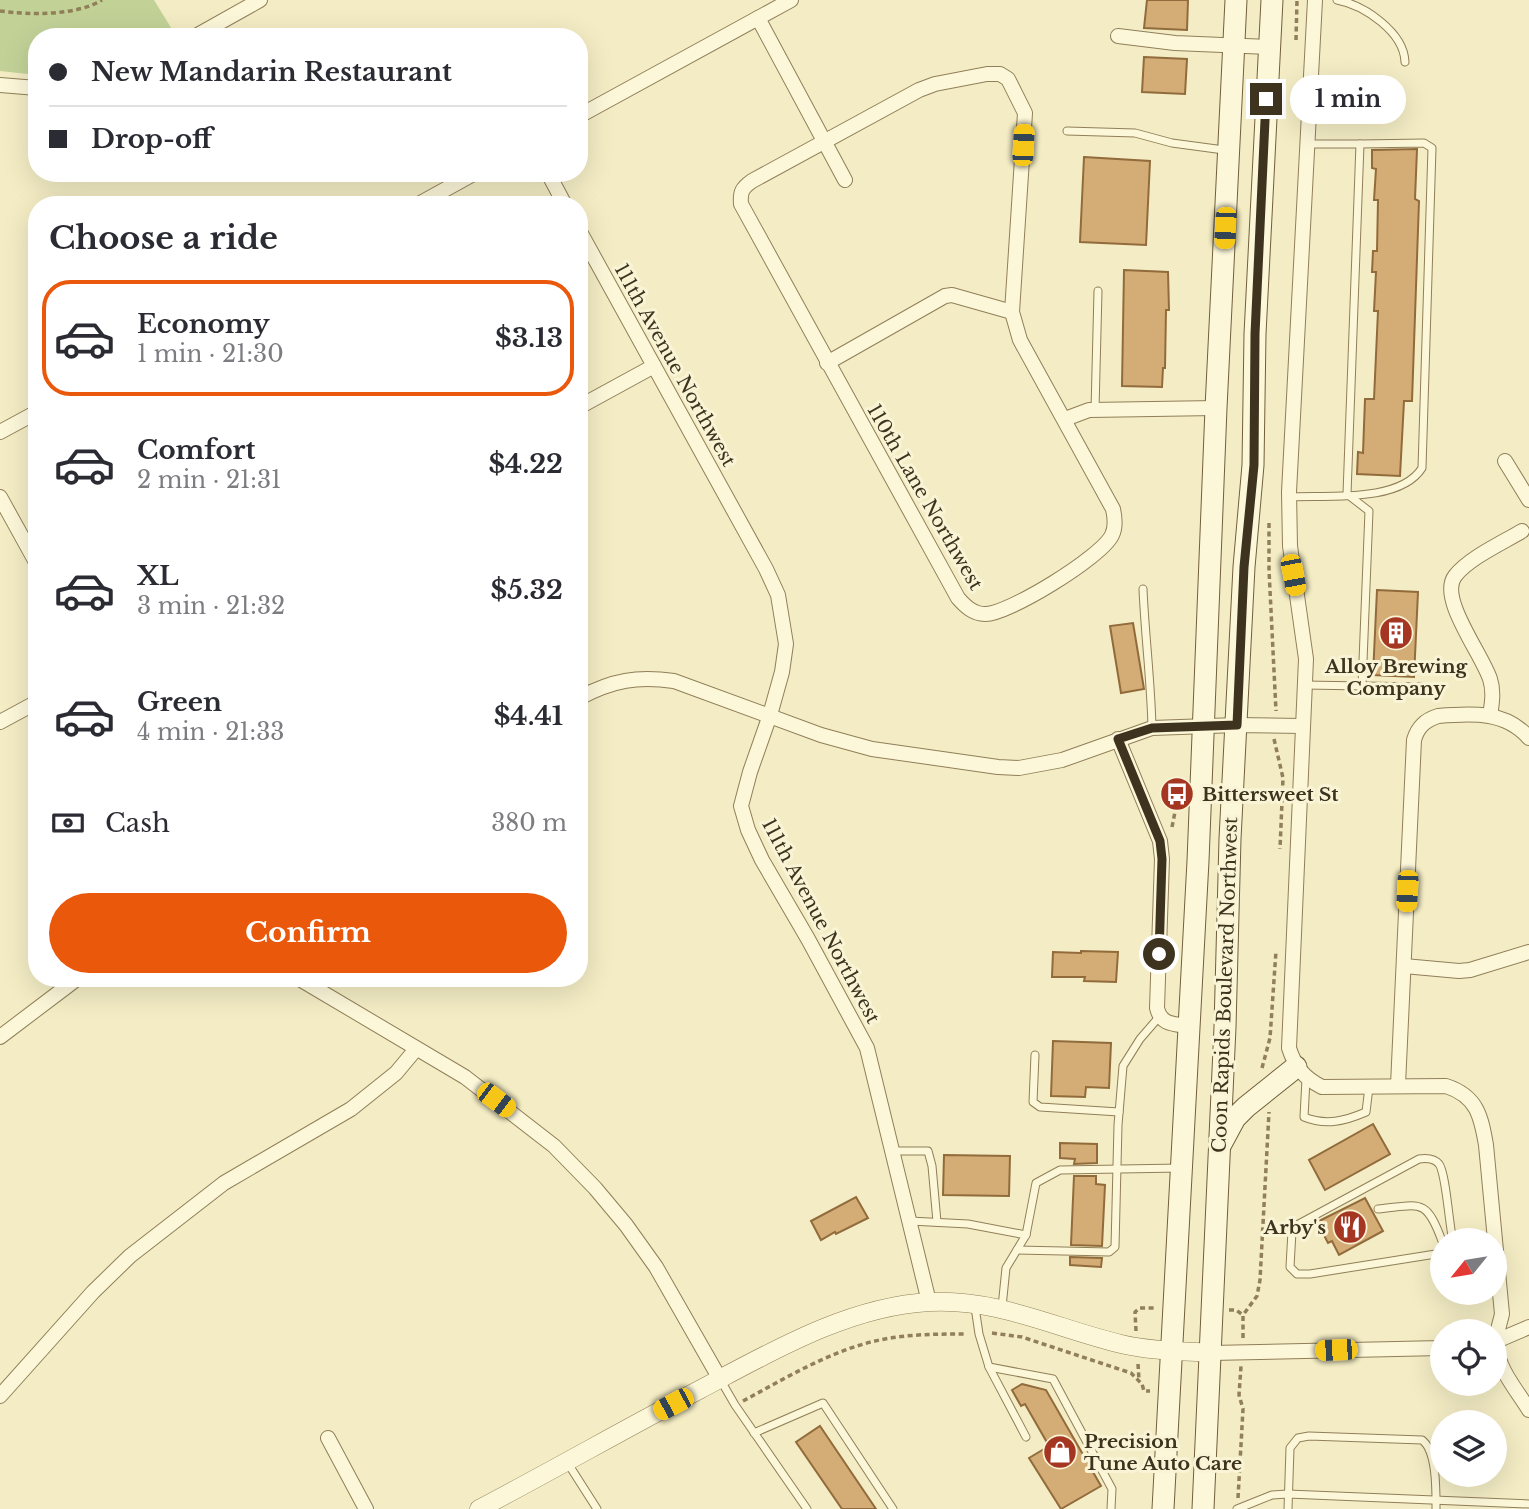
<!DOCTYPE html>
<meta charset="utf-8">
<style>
:root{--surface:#fff;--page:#f7f7f7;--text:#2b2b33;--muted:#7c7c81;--line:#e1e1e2;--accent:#ea580c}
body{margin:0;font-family:"Libre Baskerville",serif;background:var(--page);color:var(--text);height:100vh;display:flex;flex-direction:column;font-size:26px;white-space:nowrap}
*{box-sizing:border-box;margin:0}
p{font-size:23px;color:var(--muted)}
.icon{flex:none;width:38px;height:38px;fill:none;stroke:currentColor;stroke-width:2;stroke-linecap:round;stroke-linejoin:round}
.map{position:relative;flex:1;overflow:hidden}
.sheet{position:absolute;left:28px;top:196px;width:560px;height:791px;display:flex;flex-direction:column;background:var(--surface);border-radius:28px;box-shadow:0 7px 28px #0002}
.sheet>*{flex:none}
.top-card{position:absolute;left:28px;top:28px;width:560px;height:154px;border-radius:28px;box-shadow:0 7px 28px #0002;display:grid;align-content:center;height:154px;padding:0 21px;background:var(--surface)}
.needle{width:46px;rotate:240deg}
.fabs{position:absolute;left:1430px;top:1228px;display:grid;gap:14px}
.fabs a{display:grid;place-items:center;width:77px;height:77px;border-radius:50%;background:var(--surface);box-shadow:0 7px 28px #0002;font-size:35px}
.end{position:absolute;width:32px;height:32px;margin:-16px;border:9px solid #3e331e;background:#fff;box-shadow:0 0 0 4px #fff}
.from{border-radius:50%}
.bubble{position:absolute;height:49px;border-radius:24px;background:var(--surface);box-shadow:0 7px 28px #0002;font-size:23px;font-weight:800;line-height:49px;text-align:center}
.car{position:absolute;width:21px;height:42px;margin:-21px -10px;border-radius:9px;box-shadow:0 0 5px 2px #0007;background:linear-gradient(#f5c518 24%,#345 0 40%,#f5c518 0 76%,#345 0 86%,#f5c518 0)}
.top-card b{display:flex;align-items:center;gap:24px;height:66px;font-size:26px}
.top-card b+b{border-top:2px solid var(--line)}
.top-card i{width:18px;height:18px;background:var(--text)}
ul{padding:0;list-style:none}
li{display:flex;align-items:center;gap:21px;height:116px;margin:0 14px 10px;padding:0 7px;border:4px solid transparent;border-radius:28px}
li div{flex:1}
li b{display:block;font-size:26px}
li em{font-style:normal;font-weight:800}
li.selected{border-color:var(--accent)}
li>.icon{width:63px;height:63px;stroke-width:1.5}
h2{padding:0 21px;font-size:32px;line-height:84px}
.pay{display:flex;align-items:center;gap:18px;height:77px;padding:0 21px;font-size:26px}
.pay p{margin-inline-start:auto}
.cta{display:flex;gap:14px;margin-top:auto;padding:14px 21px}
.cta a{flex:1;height:80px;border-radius:42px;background:var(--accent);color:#fff;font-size:28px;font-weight:800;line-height:80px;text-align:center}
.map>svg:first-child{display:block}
.green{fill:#c2d297}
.building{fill:#d4ad76;stroke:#916b3b;stroke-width:2}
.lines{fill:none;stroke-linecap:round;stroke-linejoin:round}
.service-casing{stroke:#907f58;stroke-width:9}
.minor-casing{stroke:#907f58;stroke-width:16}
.tertiary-casing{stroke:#907f58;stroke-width:19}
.secondary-casing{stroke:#715f3b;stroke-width:23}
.path{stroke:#907f58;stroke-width:3.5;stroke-dasharray:5 3.5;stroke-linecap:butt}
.service{stroke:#fcf7d9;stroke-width:7}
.minor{stroke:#fcf7d9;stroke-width:14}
.tertiary{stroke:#fcf7d9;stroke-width:18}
.secondary{stroke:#fcf7d9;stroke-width:21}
.route{stroke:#3e331e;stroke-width:9}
.labels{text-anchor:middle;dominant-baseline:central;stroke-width:6;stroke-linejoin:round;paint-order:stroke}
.street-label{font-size:19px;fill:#3e331e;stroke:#f9f4d5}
.poi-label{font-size:19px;font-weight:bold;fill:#3e331e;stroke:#f9f4d5;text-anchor:start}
</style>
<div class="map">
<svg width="1529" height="1509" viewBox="0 0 1529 1509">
<rect width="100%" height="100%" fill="#f3ecc4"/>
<!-- green -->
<polygon class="green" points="0,0 154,0 173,31 163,37 37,37 37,75 0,71"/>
<!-- building -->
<g class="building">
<polygon points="1147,0 1188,0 1187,30 1144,28"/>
<polygon points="1144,57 1187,59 1185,94 1142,92"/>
<polygon points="1417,149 1415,199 1419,201 1412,401 1404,401 1400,476 1357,474 1358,452 1363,453 1365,399 1374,399 1378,311 1374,311 1376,272 1372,272 1373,251 1377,251 1378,200 1374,200 1376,169 1372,168 1372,150"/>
<polygon points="1084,157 1150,161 1146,245 1080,242"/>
<polygon points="1124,270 1168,272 1169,310 1166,310 1165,368 1163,368 1162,387 1122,386"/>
<polygon points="1377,590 1418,592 1414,677 1373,675"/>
<polygon points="1133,623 1144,689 1121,693 1110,626"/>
<polygon points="1081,951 1118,952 1116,982 1084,981 1085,977 1052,977 1053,952 1081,953"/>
<polygon points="1053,1041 1111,1043 1109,1088 1086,1087 1085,1097 1051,1096"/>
<polygon points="1373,1124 1390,1154 1325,1190 1309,1160"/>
<polygon points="1060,1143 1097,1144 1097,1163 1074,1164 1075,1159 1060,1158"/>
<polygon points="944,1155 1010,1156 1009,1196 943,1195"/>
<polygon points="1074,1176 1096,1176 1096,1184 1105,1185 1102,1246 1071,1245"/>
<polygon points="856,1197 868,1218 836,1234 835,1232 821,1240 811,1221"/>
<polygon points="1365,1198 1383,1231 1339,1255 1332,1241 1328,1243 1317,1222"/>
<polygon points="1070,1257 1102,1258 1101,1267 1070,1265"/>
<polygon points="1022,1384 1046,1390 1101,1486 1061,1509 1029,1458 1049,1446 1025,1404 1021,1406 1012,1390"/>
<polygon points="820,1426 876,1509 842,1509 796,1442"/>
</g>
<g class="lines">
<!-- service casing -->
<g class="service-casing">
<g id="service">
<path d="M1337 0C1364 5 1404 32 1405 62"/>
<polyline points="1067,131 1135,133 1172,143 1224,150"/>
<polyline points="1307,144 1360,144 1347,494 1369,511 1362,686"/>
<polyline points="1095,410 1098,291"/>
<path d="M1289 497C1327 495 1400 503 1422 468L1432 148 1424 143 1360 144"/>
<path d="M1143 589C1145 636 1151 681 1152 728"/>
<polyline points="1305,685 1422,687"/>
<polyline points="1035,1055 1033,1102 1040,1107 1119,1112"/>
<path d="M1306 1079 1304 1117C1326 1126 1345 1121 1366 1112L1369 1087"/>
<polyline points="892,1151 928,1151 932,1166 937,1222"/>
<path d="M1378 1209C1420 1205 1426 1197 1442 1241"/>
<polyline points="910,1221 968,1224 1026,1235"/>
<polyline points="1017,1250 1109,1252 1115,1247 1118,1125 1123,1066 1140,1039 1159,1017"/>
<path d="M1442 1253 1310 1274H1297L1290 1267 1292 1231 1295 1226 1419 1159C1426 1158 1434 1158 1439 1164 1446 1173 1449 1225 1453 1241"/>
<polyline points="975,1307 979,1334 989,1367 1053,1379 1112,1489 1111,1509"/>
<polyline points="1002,1307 1006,1268 1026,1235 1036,1183 1060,1170 1181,1168"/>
<polyline points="989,1367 1026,1437"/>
<polyline points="720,1379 735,1405 807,1509"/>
<polyline points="754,1433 823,1403 893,1509"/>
<polyline points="567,1462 597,1509"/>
<polyline points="1237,1509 1272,1495 1288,1494 1529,1504"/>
<path d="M1288 1509 1290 1448 1298 1438 1309 1436 1422 1440C1437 1451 1436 1491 1436 1509"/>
</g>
</g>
<!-- minor casing -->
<g class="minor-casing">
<g id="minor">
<path d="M1315 0 1289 492 1290 546 1306 659 1289 1048C1295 1067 1304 1078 1322 1087L1446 1086C1477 1096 1481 1116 1486 1145L1502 1314C1500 1323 1496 1334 1496 1343 1497 1368 1516 1389 1529 1410"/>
<polyline points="758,18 845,180"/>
<polyline points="1118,36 1175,43 1269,47"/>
<polyline points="194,37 260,0"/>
<path d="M987 74H1000L1008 79 1025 113 1012 312 1020 340 1113 509C1115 518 1116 527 1112 535 1102 557 1007 615 985 614 973 614 965 606 958 598L741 204C740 192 742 188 752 181L919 90 935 84Z"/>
<polyline points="0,85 37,88"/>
<polyline points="579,116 791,0"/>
<polyline points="548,173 565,205"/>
<polyline points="417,205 475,173"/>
<polyline points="579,230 766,569 778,595 786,644 782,672 770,715 750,772 741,806 748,830 762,860 808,939 867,1048 929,1302"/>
<polyline points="827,363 945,296 952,295 1012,312"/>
<polyline points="579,407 654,366"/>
<polyline points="1065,419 1089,410 1216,408"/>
<polyline points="0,432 37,412"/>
<polyline points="1505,461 1529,500"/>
<polyline points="0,497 37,564"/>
<path d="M579 698C613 680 637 676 674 681L821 735 872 749 998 767 1019 768 1062 760 1152 728 1237 725 1302 726"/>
<path d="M1490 716C1492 703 1494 691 1490 679 1482 654 1438 598 1455 576 1469 558 1502 543 1522 531"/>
<polyline points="0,722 37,702"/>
<path d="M1118 739 1160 841 1162 859 1157 1008C1161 1025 1174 1024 1188 1026"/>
<polyline points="1404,966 1459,971 1470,970 1529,952"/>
<polyline points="298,978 465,1077 554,1146 595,1188 626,1225 656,1267 720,1379"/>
<polyline points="0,1037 78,978"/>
<path d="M1398 1085 1414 740C1418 726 1426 720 1438 716 1472 713 1506 711 1529 738"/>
<polyline points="1494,1342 1529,1327"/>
<polyline points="1211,1353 1442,1348"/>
<polyline points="0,1396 93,1292 130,1256 224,1183 351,1109 396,1073 416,1049"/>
<polyline points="328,1438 366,1509"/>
</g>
</g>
<!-- tertiary casing -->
<g class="tertiary-casing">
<path id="tertiary" d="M479 1509C553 1470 625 1429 699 1390 769 1353 848 1306 930 1302 996 1298 1058 1329 1121 1344 1150 1351 1181 1351 1211 1353"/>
</g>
<!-- secondary casing -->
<g class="secondary-casing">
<g id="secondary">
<polyline points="1221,1144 1235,1118 1246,1107 1296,1067"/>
<polyline points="1163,1509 1198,861 1216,408 1236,0"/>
<polyline points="1203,1509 1225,1027 1230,839 1244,567 1253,465 1255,334 1272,0"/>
</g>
</g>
<!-- path -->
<g class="path">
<path d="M0 11C29 15 76 16 102 0"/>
<polyline points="1296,40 1297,0"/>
<polyline points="1269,523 1269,570 1276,711"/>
<polyline points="1274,739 1283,778 1280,849"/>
<polyline points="1172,827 1175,812"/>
<polyline points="1262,1068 1270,1038 1276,951"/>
<polyline points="1229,1310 1236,1310 1243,1315"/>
<polyline points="1136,1331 1135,1312 1140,1308 1155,1308"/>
<polyline points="992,1333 1022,1337 1131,1373 1142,1384 1144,1391 1150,1391"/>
<polyline points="1243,1338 1243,1315 1257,1296 1260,1280 1269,1112"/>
<polyline points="1138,1364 1139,1380"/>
<path d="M743 1401C786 1378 828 1352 875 1341 905 1334 936 1334 966 1334"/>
<polyline points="1238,1498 1243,1409 1239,1395 1241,1366"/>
</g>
<!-- service -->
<use href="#service" class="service"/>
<!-- minor -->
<use href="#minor" class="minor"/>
<!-- tertiary -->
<use href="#tertiary" class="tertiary"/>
<!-- secondary -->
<use href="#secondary" class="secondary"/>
</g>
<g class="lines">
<!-- route -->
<polyline class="route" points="1159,954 1162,859 1160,841 1118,739 1152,728 1237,725 1244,567 1254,465 1255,334 1266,99"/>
</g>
<!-- icons -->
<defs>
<g id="building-disc" transform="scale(1.75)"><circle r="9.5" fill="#a53622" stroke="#f9f4d5"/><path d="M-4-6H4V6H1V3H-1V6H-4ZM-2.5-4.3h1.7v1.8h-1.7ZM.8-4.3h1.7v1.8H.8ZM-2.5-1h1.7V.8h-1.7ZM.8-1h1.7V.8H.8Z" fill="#fff"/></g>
<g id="bus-disc" transform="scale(1.75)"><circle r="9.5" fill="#a53622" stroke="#f9f4d5"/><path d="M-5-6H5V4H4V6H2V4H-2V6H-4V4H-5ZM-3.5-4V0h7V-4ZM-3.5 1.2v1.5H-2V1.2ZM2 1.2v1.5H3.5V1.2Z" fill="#fff"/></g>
<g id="restaurant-disc" transform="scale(1.75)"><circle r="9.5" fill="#a53622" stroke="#f9f4d5"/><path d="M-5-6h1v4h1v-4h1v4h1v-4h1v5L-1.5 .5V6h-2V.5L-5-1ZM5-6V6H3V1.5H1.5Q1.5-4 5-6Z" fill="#fff"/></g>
<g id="shop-disc" transform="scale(1.75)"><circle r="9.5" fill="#a53622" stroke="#f9f4d5"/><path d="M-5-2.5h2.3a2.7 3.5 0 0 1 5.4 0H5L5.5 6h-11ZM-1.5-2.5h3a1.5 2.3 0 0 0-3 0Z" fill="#fff"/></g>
</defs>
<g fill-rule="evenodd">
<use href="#building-disc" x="1396" y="633"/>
<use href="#bus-disc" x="1177" y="794"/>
<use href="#restaurant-disc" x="1350" y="1227"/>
<use href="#shop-disc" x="1060" y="1452"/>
</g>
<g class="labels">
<!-- street labels -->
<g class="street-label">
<text transform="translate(675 365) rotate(61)">111th Avenue Northwest</text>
<text transform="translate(925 497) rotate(60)">110th Lane Northwest</text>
<text transform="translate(821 921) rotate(62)">111th Avenue Northwest</text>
<text transform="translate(1225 985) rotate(-88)">Coon Rapids Boulevard Northwest</text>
</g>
<!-- poi labels -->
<g class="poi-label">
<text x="1396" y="666" text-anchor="middle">Alloy Brewing<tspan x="1396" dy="22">Company</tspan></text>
<text x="1202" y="794">Bittersweet St</text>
<text x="1326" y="1227" text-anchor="end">Arby's</text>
<text x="1084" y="1441">Precision<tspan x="1084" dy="22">Tune Auto Care</tspan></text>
</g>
</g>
</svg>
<div class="fabs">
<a><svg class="needle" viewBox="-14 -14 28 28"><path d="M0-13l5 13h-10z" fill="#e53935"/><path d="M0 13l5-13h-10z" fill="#7c7c81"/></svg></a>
<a><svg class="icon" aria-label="locate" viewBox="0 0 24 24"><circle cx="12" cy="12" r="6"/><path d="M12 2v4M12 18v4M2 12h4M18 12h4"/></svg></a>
<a><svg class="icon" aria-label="layers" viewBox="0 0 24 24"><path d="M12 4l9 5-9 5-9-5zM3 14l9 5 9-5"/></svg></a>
</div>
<i class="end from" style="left:1159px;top:954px"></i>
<i class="end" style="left:1266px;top:99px"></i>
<div class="bubble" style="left:1290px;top:75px;width:116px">1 min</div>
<i class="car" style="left:1023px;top:145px;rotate:3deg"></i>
<i class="car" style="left:1225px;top:228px;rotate:183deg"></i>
<i class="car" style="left:1293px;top:575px;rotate:169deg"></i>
<i class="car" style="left:1407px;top:891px;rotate:183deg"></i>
<i class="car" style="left:496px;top:1100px;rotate:127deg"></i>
<i class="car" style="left:1336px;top:1350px;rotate:268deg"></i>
<i class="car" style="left:673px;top:1404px;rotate:242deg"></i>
<div class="top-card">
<b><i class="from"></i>New Mandarin Restaurant</b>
<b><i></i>Drop-off</b>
</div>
<section class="sheet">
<h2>Choose a ride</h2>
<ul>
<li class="selected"><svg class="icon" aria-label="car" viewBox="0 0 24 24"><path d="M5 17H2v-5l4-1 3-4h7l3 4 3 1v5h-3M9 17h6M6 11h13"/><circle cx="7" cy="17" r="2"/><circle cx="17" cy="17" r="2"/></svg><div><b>Economy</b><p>1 min · 21:30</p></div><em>$3.13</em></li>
<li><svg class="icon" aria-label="car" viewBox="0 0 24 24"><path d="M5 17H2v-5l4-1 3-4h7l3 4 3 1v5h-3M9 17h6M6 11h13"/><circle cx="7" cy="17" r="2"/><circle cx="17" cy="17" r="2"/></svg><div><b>Comfort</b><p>2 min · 21:31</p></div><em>$4.22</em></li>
<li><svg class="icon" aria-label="car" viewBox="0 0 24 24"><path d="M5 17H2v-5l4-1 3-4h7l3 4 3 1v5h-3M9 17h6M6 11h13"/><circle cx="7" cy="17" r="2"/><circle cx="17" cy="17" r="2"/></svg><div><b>XL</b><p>3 min · 21:32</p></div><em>$5.32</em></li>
<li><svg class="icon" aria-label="car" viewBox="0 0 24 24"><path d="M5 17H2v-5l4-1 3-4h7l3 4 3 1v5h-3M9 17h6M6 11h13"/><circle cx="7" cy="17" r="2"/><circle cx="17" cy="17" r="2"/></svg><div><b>Green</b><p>4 min · 21:33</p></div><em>$4.41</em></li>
</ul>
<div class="pay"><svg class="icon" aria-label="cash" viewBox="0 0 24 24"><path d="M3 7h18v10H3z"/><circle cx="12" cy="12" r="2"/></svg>Cash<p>380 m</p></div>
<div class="cta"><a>Confirm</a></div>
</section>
</div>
